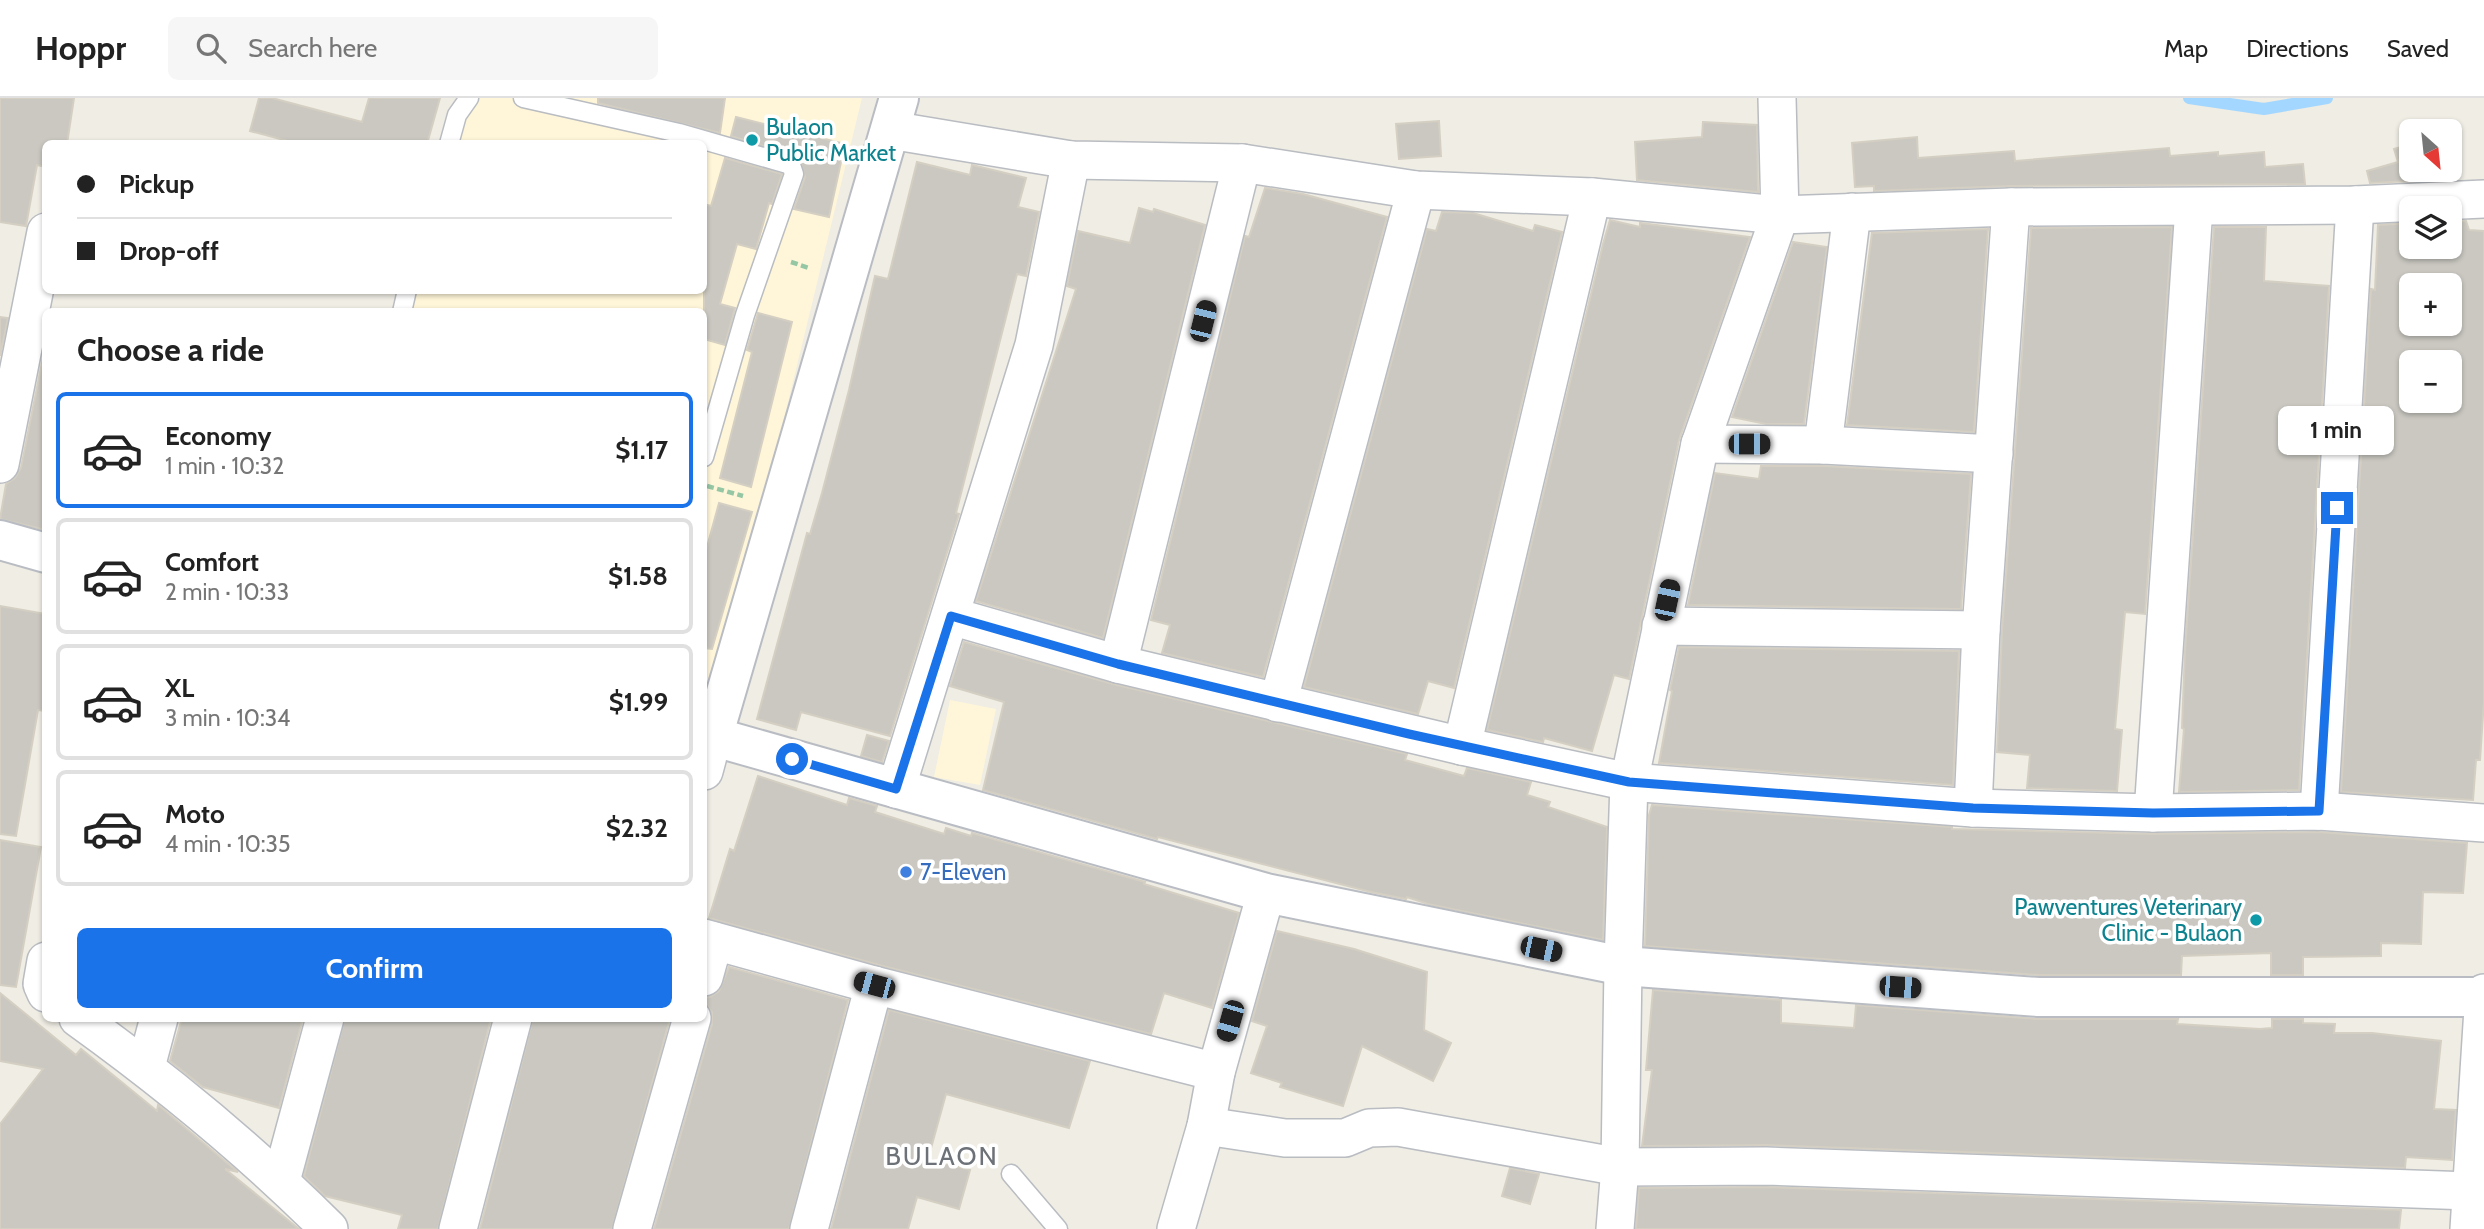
<!DOCTYPE html>
<meta charset="utf-8">
<style>
:root{--surface:#fff;--page:#f6f6f6;--text:#222;--muted:#767676;--line:#e0e0e0;--accent:#1a73e8}
body{margin:0;font-family:Cabin,sans-serif;background:var(--page);color:var(--text);height:100vh;display:flex;flex-direction:column;font-size:26px;white-space:nowrap}
*{box-sizing:border-box;margin:0}
p{font-size:23px;color:var(--muted)}
.icon{flex:none;width:38px;height:38px;fill:none;stroke:currentColor;stroke-width:2;stroke-linecap:round;stroke-linejoin:round}
.map{position:relative;flex:1;overflow:hidden}
.drawer{position:absolute;left:42px;top:210px;width:665px;height:714px;display:flex;flex-direction:column;background:var(--surface);border-radius:10px;box-shadow:0 2px 5px #0004}
.drawer>*{flex:none}
.guide{position:absolute;left:42px;top:42px;width:665px;height:154px;border-radius:10px;box-shadow:0 2px 5px #0004;display:grid;align-content:center;height:154px;padding:0 35px;background:var(--surface)}
.needle{width:46px;rotate:153deg}
.buttons{position:absolute;left:2399px;top:21px;display:grid;gap:14px}
.buttons a{display:grid;place-items:center;width:63px;height:63px;border-radius:10px;background:var(--surface);box-shadow:0 2px 5px #0004;font-size:35px}
.end{position:absolute;width:32px;height:32px;margin:-16px;border:9px solid #1a73e8;background:#fff;box-shadow:0 0 0 4px #fff}
.from{border-radius:50%}
.bubble{position:absolute;height:49px;border-radius:10px;background:var(--surface);box-shadow:0 2px 5px #0004;font-size:23px;font-weight:700;line-height:49px;text-align:center}
.car{position:absolute;width:21px;height:42px;margin:-21px -10px;border-radius:9px;box-shadow:0 0 5px 2px #0007;background:linear-gradient(#222 24%,#8ab4d8 0 40%,#222 0 76%,#8ab4d8 0 86%,#222 0)}
.guide b{display:flex;align-items:center;gap:24px;height:66px;font-size:26px}
.guide b+b{border-top:2px solid var(--line)}
.guide i{width:18px;height:18px;background:var(--text)}
ul{padding:0;list-style:none}
li{display:flex;align-items:center;gap:21px;height:116px;margin:0 14px 10px;padding:0 21px;border:4px solid var(--line);border-radius:10px}
li div{flex:1}
li b{display:block;font-size:26px}
li em{font-style:normal;font-weight:700}
li.selected{border-color:var(--accent)}
li>.icon{width:63px;height:63px;stroke-width:1.5}
h2{padding:0 35px;font-size:32px;line-height:84px}
.cta{display:flex;gap:14px;margin-top:auto;padding:14px 35px}
.cta a{flex:1;height:80px;border-radius:10px;background:var(--accent);color:#fff;font-size:28px;font-weight:700;line-height:80px;text-align:center}
header{display:flex;align-items:center;gap:42px;box-sizing:border-box;height:98px;padding:0 35px;background:var(--surface);border-bottom:2px solid var(--line)}
header strong{font-size:33px}
nav{display:flex;gap:38px;margin-inline-start:auto;font-size:24px}
.search{width:490px;height:63px;background:var(--page);display:flex;align-items:center;gap:18px;box-sizing:border-box;padding:0 24px;border-radius:10px;color:var(--muted);font-size:26px}
.map>svg:first-child{display:block}
.commercial{fill:#fff6d9}
.lines{fill:none;stroke-linecap:round;stroke-linejoin:round}
.stream{stroke:#a4d7ff;stroke-width:12}
.building{fill:#cac8c1;stroke:#d4cfc2;stroke-width:2;fill-rule:evenodd}
.lane-casing{stroke:#b9bcc1;stroke-width:21}
.street-casing{stroke:#b9bcc1;stroke-width:40}
.secondary-casing{stroke:#b9bdc3;stroke-width:42}
.path{stroke:#96c7a5;stroke-width:4.5;stroke-dasharray:7 3.5;stroke-linecap:butt}
.lane{stroke:#fff;stroke-width:18}
.street{stroke:#fff;stroke-width:37}
.secondary{stroke:#fff;stroke-width:38}
.route{stroke:#1a73e8;stroke-width:9}
.culture-dot{fill:#0f9aa8;stroke:#fff;stroke-width:2.5}
.shop-dot{fill:#3f7fe0;stroke:#fff;stroke-width:2.5}
.labels{text-anchor:middle;dominant-baseline:central;stroke-width:7;stroke-linejoin:round;paint-order:stroke}
.culture-label{font-size:23px;fill:#0d838f;stroke:#fff;text-anchor:start}
.shop-label{font-size:23px;fill:#366cbe;stroke:#fff;text-anchor:start}
.quarter-label{font-size:26px;letter-spacing:2px;fill:#6d7278;stroke:#fff}
</style>
<header>
<strong>Hoppr</strong>
<div class="search"><svg class="icon" aria-label="search" viewBox="0 0 24 24"><circle cx="10" cy="10" r="6"/><path d="M15 15l6 6"/></svg>Search here</div>
<nav><a>Map</a><a>Directions</a><a>Saved</a></nav>
</header>
<div class="map">
<svg width="2484" height="1131" viewBox="0 0 2484 1131">
<rect width="100%" height="100%" fill="#efede4"/>
<!-- commercial -->
<g class="commercial">
<polygon points="456,0 862,0 715,605 704,603 704,214 404,214 410,193 704,192 704,46 445,45"/>
<polygon points="950,602 996,611 980,687 934,679"/>
</g>
<g class="lines">
<!-- stream -->
<polyline class="stream" points="2189,0 2264,11 2327,0"/>
</g>
<!-- building -->
<g class="building">
<polygon points="0,0 74,0 67,46 46,46 46,69 37,67 26,128 0,124"/>
<polygon points="259,0 272,0 362,24 369,0 440,0 427,46 299,46 250,33"/>
<polygon points="598,0 725,0 720,35 598,5"/>
<polygon points="736,19 845,46 829,119 794,111 805,79 799,59 731,38"/>
<polygon points="1439,23 1441,58 1399,61 1396,26"/>
<polygon points="1703,24 1757,27 1758,94 1637,82 1635,44 1702,39"/>
<polygon points="1917,39 1918,60 2014,53 2015,63 2169,50 2170,58 2218,54 2218,58 2264,54 2265,69 2303,66 2305,86 2010,88 1874,93 1874,88 1855,89 1852,45"/>
<polygon points="2412,46 2412,72 2450,72 2450,68 2454,81 2370,85 2367,73 2398,64 2394,51"/>
<polygon points="725,60 782,76 772,106 769,105 756,151 737,146 720,206 735,210 725,247 704,241 704,106 711,108"/>
<polygon points="917,64 970,77 972,67 1026,80 1018,109 1039,114 1026,178 1017,176 956,415 959,416 890,638 801,614 796,632 757,621 807,435 810,436 822,395 849,292 875,178 888,181"/>
<polygon points="1265,90 1303,96 1387,119 1263,579 1162,555 1170,527 1151,522 1245,138 1249,139"/>
<polygon points="1139,110 1153,114 1154,111 1205,127 1103,540 976,503 1076,191 1067,188 1078,133 1130,145"/>
<polygon points="1442,114 1473,115 1533,133 1535,127 1562,134 1454,590 1428,583 1418,616 1304,589 1427,131 1436,133"/>
<polygon points="1610,122 1640,129 1640,125 1750,139 1679,342 1629,581 1614,577 1592,653 1544,640 1543,644 1487,632 1603,146"/>
<path d="M2466 123 2469 132 2484 133V602L2480 662H2476L2473 702 2341 694 2371 191 2375 192 2378 127 2412 125V149H2450V124ZM2412 187H2450V226H2412ZM2412 264H2450V303H2412Z"/>
<polygon points="2172,129 2145,516 2125,514 2115,631 2122,632 2117,693 2027,690 2030,657 1997,654 2002,533 2031,130"/>
<polygon points="2214,129 2266,129 2264,183 2329,188 2299,692 2179,694 2184,631 2182,630 2185,553"/>
<polygon points="1988,131 1974,334 1847,327 1872,135"/>
<polygon points="1793,144 1827,149 1804,326 1766,326 1732,319"/>
<polygon points="758,215 792,224 751,389 720,380 752,254 747,252"/>
<polygon points="0,219 8,220 0,258"/>
<polygon points="46,244 46,432 0,421 6,386 15,380 21,370"/>
<polygon points="1761,368 1822,368 1971,376 1961,511 1688,507 1715,375 1759,381"/>
<polygon points="719,405 752,414 712,551 704,550 704,460"/>
<polygon points="0,508 46,516 46,613 38,612 16,738 0,736"/>
<polygon points="964,544 1113,586 1407,656 1405,662 1464,678 1467,670 1531,684 1527,697 1550,704 1548,709 1607,729 1603,842 1428,806 1407,799 1406,801 1371,794 1158,739 1157,741 983,692 1004,604 950,588"/>
<polygon points="1679,549 1959,553 1953,687 1659,665 1672,593 1670,592"/>
<polygon points="867,637 889,643 882,664 861,658"/>
<polygon points="758,678 847,707 849,700 877,708 875,714 944,736 946,730 971,738 972,735 1145,784 1144,786 1239,815 1212,910 1164,895 1151,936 879,867 709,820 730,751 734,753"/>
<polygon points="1652,707 1952,729 1952,731 2152,736 2318,734 2467,745 2463,795 2423,794 2421,846 2381,845 2381,858 2303,859 2303,877 2271,877 2271,855 2182,858 2181,877 2039,877 1645,848 1649,717"/>
<polygon points="0,742 41,749 16,889 0,887"/>
<polygon points="1277,833 1354,851 1427,874 1424,932 1451,945 1433,983 1362,948 1343,1008 1280,989 1282,985 1251,975 1267,928 1252,923"/>
<polygon points="729,869 848,902 789,1131 654,1131 712,926 712,914 704,903 704,899 710,899 719,893"/>
<polygon points="1653,892 1781,902 1781,925 1854,930 1856,907 2036,921 2178,921 2177,926 2260,931 2272,930 2272,921 2303,921 2303,925 2335,926 2334,935 2372,935 2441,943 2434,1011 2456,1012 2452,1062 2406,1059 2405,1070 1767,1047 1642,1048 1652,972 1646,972"/>
<polygon points="0,895 76,957 81,951 157,1013 158,1007 163,1011 238,1074 225,1071 299,1131 0,1131 0,1026 43,971 0,963"/>
<polygon points="889,912 1090,963 1069,1030 946,996 928,1061 970,1072 959,1111 917,1099 908,1131 831,1131"/>
<polygon points="182,920 303,920 279,1010 203,989 170,963"/>
<polygon points="345,920 491,920 438,1131 398,1131 402,1117 325,1098 304,1078"/>
<polygon points="533,920 670,920 612,1131 480,1131"/>
<polygon points="1510,1070 1539,1076 1530,1106 1502,1098"/>
<polygon points="1766,1089 2401,1112 2399,1131 1636,1131 1639,1090"/>
</g>
<g class="lines">
<!-- lane casing -->
<g class="lane-casing">
<g id="lane">
<polyline points="523,0 679,35 791,67 794,76 745,217 704,359"/>
<polyline points="449,46 457,17 469,0"/>
<polyline points="402,214 407,192"/>
<polyline points="1011,1076 1058,1131"/>
</g>
</g>
<!-- street casing -->
<g class="street-casing">
<g id="street">
<polyline points="890,32 1071,62 1242,65 1416,92 1592,99 1780,117 2011,109 2355,107 2484,101"/>
<polyline points="1700,346 1823,347 1994,356"/>
<polyline points="1823,347 1852,114"/>
<polyline points="0,366 46,134"/>
<polyline points="951,518 1118,566 1462,648 1629,684 1973,710 2153,715 2319,713 2484,725"/>
<polyline points="1661,528 1981,532"/>
<polyline points="1118,566 1242,65"/>
<polyline points="1278,605 1416,92"/>
<polyline points="1462,648 1592,99"/>
<polyline points="704,673 713,639"/>
<polyline points="896,691 1034,247 1071,62"/>
<polyline points="1973,710 1981,532 2011,109"/>
<polyline points="2319,713 2355,107"/>
<polyline points="2153,715 2194,109"/>
<polyline points="704,840 874,887 1216,974"/>
<polyline points="46,863 42,886 46,895"/>
<polyline points="704,879 714,843"/>
<path d="M78 920C167 984 252 1054 329 1131"/>
<polyline points="146,969 159,920"/>
<polyline points="1206,1028 1285,1040 1345,1040 1369,1030 1398,1029 1620,1069 1766,1068 2470,1093"/>
<polyline points="281,1083 325,920"/>
<polyline points="458,1131 513,920"/>
<polyline points="632,1131 692,920"/>
<polyline points="809,1131 874,887"/>
<polyline points="1176,1131 1206,1028 1216,974 1266,795"/>
<polyline points="1615,1131 1620,1069 1623,868 1629,684 1700,346 1780,117 1777,0"/>
<polyline points="2469,1131 2484,895"/>
</g>
</g>
<!-- secondary casing -->
<g class="secondary-casing">
<g id="secondary">
<polyline points="0,442 46,455"/>
<polyline points="704,636 1266,795 1623,868 2038,899 2484,899"/>
<polyline points="713,639 899,0"/>
</g>
</g>
<!-- path -->
<g class="path">
<polyline points="791,164 809,170"/>
<polyline points="707,388 743,398"/>
</g>
<!-- lane -->
<use href="#lane" class="lane"/>
<!-- street -->
<use href="#street" class="street"/>
<!-- secondary -->
<use href="#secondary" class="secondary"/>
</g>
<g class="lines">
<!-- route -->
<polyline class="route" points="792,661 896,691 951,518 1118,566 1409,636 1629,684 1973,710 2153,715 2319,713 2337,410"/>
</g>
<!-- markers -->
<g class="culture-dot">
<circle cx="752" cy="42" r="7"/>
<circle cx="2256" cy="822" r="7"/>
</g>
<circle class="shop-dot" cx="906" cy="774" r="7"/>
<g class="labels">
<!-- culture labels -->
<g class="culture-label">
<text x="766" y="29">Bulaon<tspan x="766" dy="26">Public Market</tspan></text>
<text x="2242" y="809" text-anchor="end">Pawventures Veterinary<tspan x="2242" dy="26">Clinic - Bulaon</tspan></text>
</g>
<!-- shop labels -->
<g class="shop-label">
<text x="920" y="774">7-Eleven</text>
</g>
<!-- quarter labels -->
<g class="quarter-label">
<text x="942" y="1058">BULAON</text>
</g>
</g>
</svg>
<div class="buttons">
<a><svg class="needle" viewBox="-14 -14 28 28"><path d="M0-13l5 13h-10z" fill="#e53935"/><path d="M0 13l5-13h-10z" fill="#767676"/></svg></a>
<a><svg class="icon" aria-label="layers" viewBox="0 0 24 24"><path d="M12 4l9 5-9 5-9-5zM3 14l9 5 9-5"/></svg></a>
<a>+</a>
<a>−</a>
</div>
<i class="end from" style="left:792px;top:661px"></i>
<i class="end" style="left:2337px;top:410px"></i>
<div class="bubble" style="left:2278px;top:308px;width:116px">1 min</div>
<i class="car" style="left:1203px;top:223px;rotate:14deg"></i>
<i class="car" style="left:1749px;top:346px;rotate:90deg"></i>
<i class="car" style="left:1667px;top:502px;rotate:12deg"></i>
<i class="car" style="left:1541px;top:851px;rotate:102deg"></i>
<i class="car" style="left:874px;top:887px;rotate:285deg"></i>
<i class="car" style="left:1900px;top:889px;rotate:94deg"></i>
<i class="car" style="left:1230px;top:923px;rotate:196deg"></i>
<div class="guide">
<b><i class="from"></i>Pickup</b>
<b><i></i>Drop-off</b>
</div>
<section class="drawer">
<h2>Choose a ride</h2>
<ul>
<li class="selected"><svg class="icon" aria-label="car" viewBox="0 0 24 24"><path d="M5 17H2v-5l4-1 3-4h7l3 4 3 1v5h-3M9 17h6M6 11h13"/><circle cx="7" cy="17" r="2"/><circle cx="17" cy="17" r="2"/></svg><div><b>Economy</b><p>1 min · 10:32</p></div><em>$1.17</em></li>
<li><svg class="icon" aria-label="car" viewBox="0 0 24 24"><path d="M5 17H2v-5l4-1 3-4h7l3 4 3 1v5h-3M9 17h6M6 11h13"/><circle cx="7" cy="17" r="2"/><circle cx="17" cy="17" r="2"/></svg><div><b>Comfort</b><p>2 min · 10:33</p></div><em>$1.58</em></li>
<li><svg class="icon" aria-label="car" viewBox="0 0 24 24"><path d="M5 17H2v-5l4-1 3-4h7l3 4 3 1v5h-3M9 17h6M6 11h13"/><circle cx="7" cy="17" r="2"/><circle cx="17" cy="17" r="2"/></svg><div><b>XL</b><p>3 min · 10:34</p></div><em>$1.99</em></li>
<li><svg class="icon" aria-label="car" viewBox="0 0 24 24"><path d="M5 17H2v-5l4-1 3-4h7l3 4 3 1v5h-3M9 17h6M6 11h13"/><circle cx="7" cy="17" r="2"/><circle cx="17" cy="17" r="2"/></svg><div><b>Moto</b><p>4 min · 10:35</p></div><em>$2.32</em></li>
</ul>
<div class="cta"><a>Confirm</a></div>
</section>
</div>
